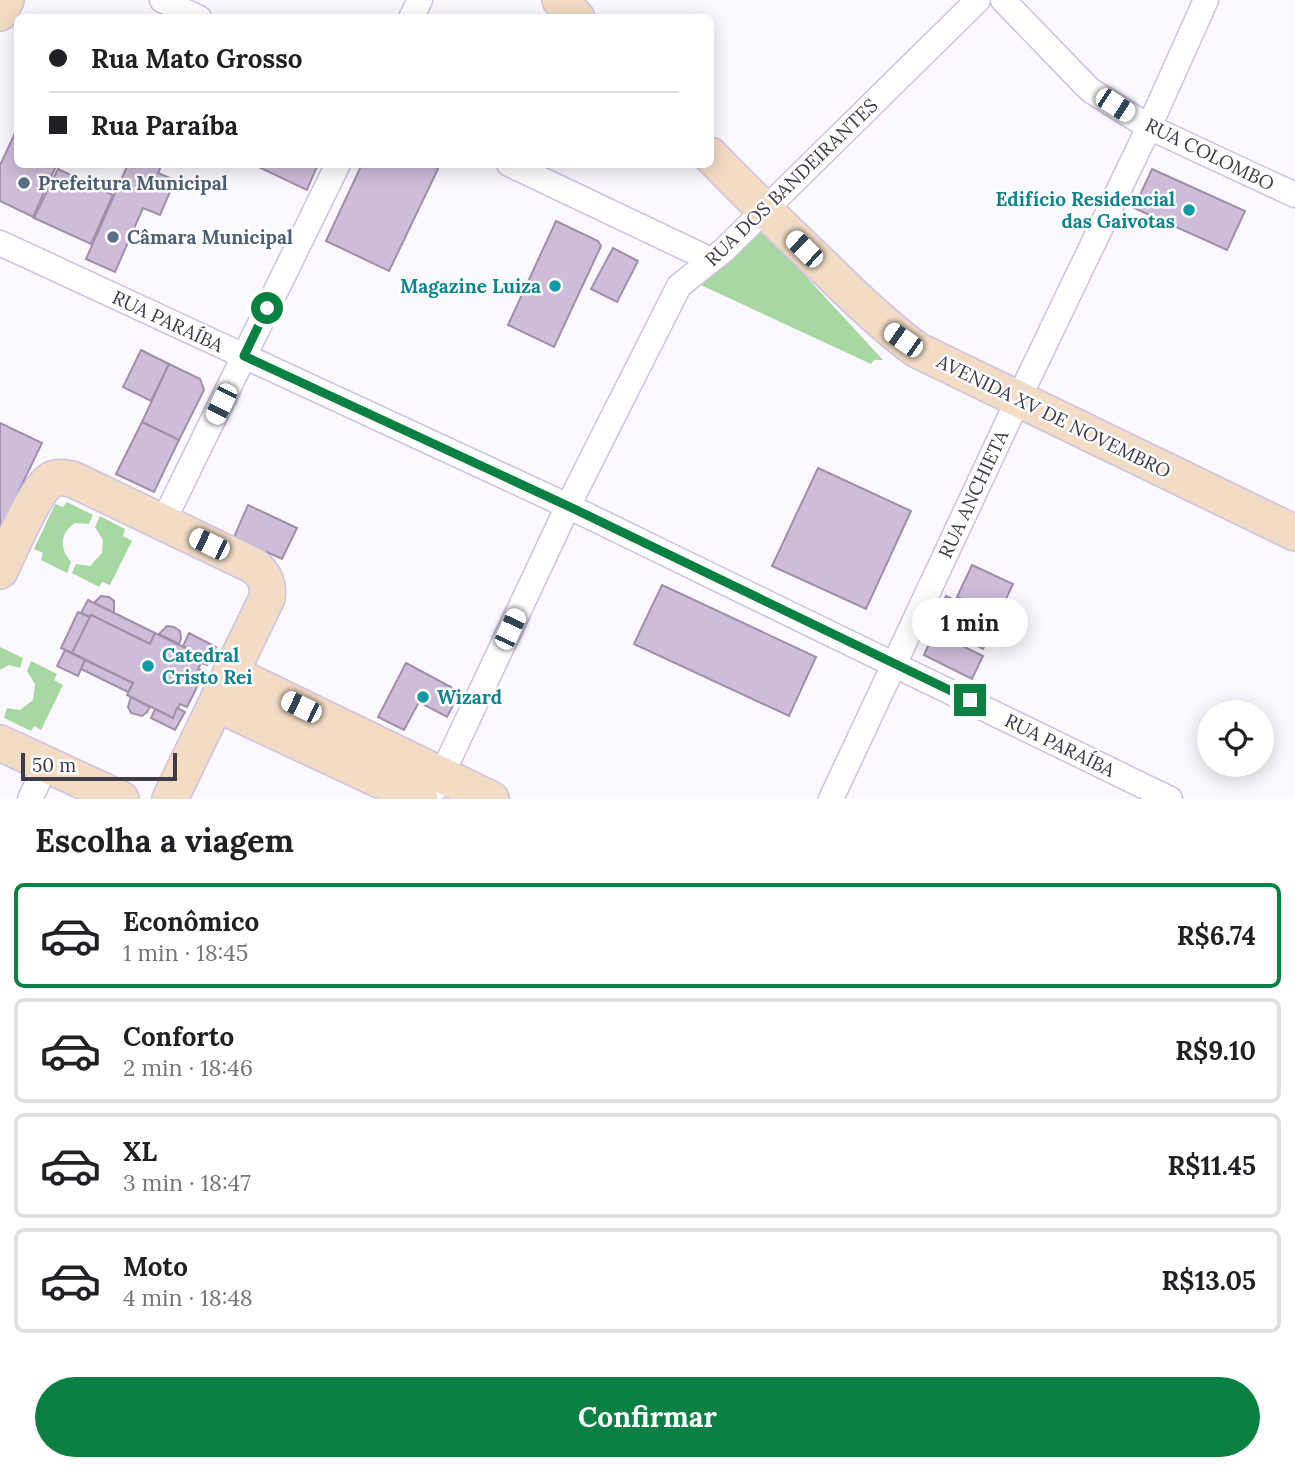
<!DOCTYPE html>
<html lang="pt">
<meta charset="utf-8">
<style>
:root{--surface:#fff;--page:#f6f6f6;--text:#202124;--muted:#757577;--line:#e0e0e0;--accent:#0b8043}
body{margin:0;font-family:Lora,serif;background:var(--page);color:var(--text);height:100vh;display:flex;flex-direction:column;font-size:26px;white-space:nowrap}
*{box-sizing:border-box;margin:0}
p{font-size:23px;color:var(--muted)}
.icon{flex:none;width:38px;height:38px;fill:none;stroke:currentColor;stroke-width:2;stroke-linecap:round;stroke-linejoin:round}
.map{position:relative;height:799px;overflow:hidden}
.sheet{display:flex;flex-direction:column;background:var(--surface);flex:1}
.sheet>*{flex:none}
.top-card{position:absolute;left:14px;top:14px;width:700px;height:154px;border-radius:10px;box-shadow:0 4px 18px #0003;display:grid;align-content:center;height:154px;padding:0 35px;background:var(--surface)}
.controls{position:absolute;left:1197px;top:700px;display:grid;gap:14px}
.controls a{display:grid;place-items:center;width:77px;height:77px;border-radius:50%;background:var(--surface);box-shadow:0 4px 18px #0003;font-size:35px}
.scale{position:absolute;left:21px;bottom:18px;width:156px;box-sizing:border-box;padding-left:7px;border:4px solid #3e3a46;border-top:0;font-size:19px;line-height:24px;white-space:nowrap;color:#3e3a46;-webkit-text-stroke:5px #fff;paint-order:stroke}
.end{position:absolute;width:32px;height:32px;margin:-16px;border:9px solid #0b8043;background:#fff;box-shadow:0 0 0 4px #fff}
.from{border-radius:50%}
.bubble{position:absolute;height:49px;border-radius:24px;background:var(--surface);box-shadow:0 4px 18px #0003;font-size:23px;font-weight:700;line-height:49px;text-align:center}
.car{position:absolute;width:21px;height:42px;margin:-21px -10px;border-radius:9px;box-shadow:0 0 5px 2px #0007;background:linear-gradient(#fff 24%,#345 0 40%,#fff 0 76%,#345 0 86%,#fff 0)}
.top-card b{display:flex;align-items:center;gap:24px;height:66px;font-size:26px}
.top-card b+b{border-top:2px solid var(--line)}
.top-card i{width:18px;height:18px;background:var(--text)}
ul{padding:0;list-style:none}
li{display:flex;align-items:center;gap:21px;height:105px;margin:0 14px 10px;padding:0 21px;border:4px solid var(--line);border-radius:10px}
li div{flex:1}
li b{display:block;font-size:26px}
li em{font-style:normal;font-weight:700}
li.selected{border-color:var(--accent)}
li>.icon{width:63px;height:63px;stroke-width:1.5}
h2{padding:0 35px;font-size:32px;line-height:84px}
.button{display:flex;gap:14px;margin-top:auto;padding:14px 35px}
.button a{flex:1;height:80px;border-radius:42px;background:var(--accent);color:#fff;font-size:28px;font-weight:700;line-height:80px;text-align:center}
.map>svg:first-child{display:block}
.green{fill:#a7d8a1}
.building{fill:#cebdda;stroke:#9f8fab;stroke-width:2}
.lines{fill:none;stroke-linecap:round;stroke-linejoin:round}
.street-casing{stroke:#cec2e1;stroke-width:27}
.secondary-casing{stroke:#cec2e1;stroke-width:38}
.street{stroke:#fff;stroke-width:24}
.secondary{stroke:#f2dcc6;stroke-width:35}
.route{stroke:#0b8043;stroke-width:9}
.service-dot{fill:#5c6f8a;stroke:#fff;stroke-width:2.5}
.culture-dot{fill:#0f9aa8;stroke:#fff;stroke-width:2.5}
.labels{text-anchor:middle;dominant-baseline:central;stroke-width:5;stroke-linejoin:round;paint-order:stroke}
.street-label{font-size:19px;fill:#3e3a46;stroke:#fff}
.service-label{font-size:19px;font-weight:bold;fill:#4e5e75;stroke:#fff;text-anchor:start}
.culture-label{font-size:19px;font-weight:bold;fill:#0d838f;stroke:#fff;text-anchor:end}
</style>
<div class="map">
<svg width="1295" height="799" viewBox="0 0 1295 799">
<rect width="100%" height="100%" fill="#fbf8ff"/>
<!-- green -->
<g class="green">
<polygon points="753,227 766,233 883,360 874,360 871,364 690,280"/>
<path d="M67 502 93 515 89 524 75 523C60 533 59 548 71 562L67 573 41 560 43 553 34 549 55 504 63 507Z"/>
<polygon points="100,516 125,529 123,536 132,541 110,585 102,582 99,587 72,573 76,564 90,566 102,553 103,540 95,527"/>
<polygon points="0,647 23,658 20,668 9,665 0,670"/>
<polygon points="31,661 57,674 54,680 63,685 41,730 34,726 31,731 4,718 7,708 20,710 33,700 35,684 27,671"/>
</g>
<!-- building -->
<g class="building">
<polygon points="18,127 18,164 57,164 33,217 0,201 0,165"/>
<polygon points="128,164 162,164 158,173 175,180 160,215 143,208 115,272 86,259"/>
<polygon points="252,164 318,164 307,190"/>
<polygon points="362,164 429,164 438,169 389,271 326,241"/>
<polygon points="58,169 113,195 91,244 34,218"/>
<polygon points="1152,169 1245,211 1227,250 1134,208"/>
<polygon points="556,221 598,241 601,246 554,347 508,325"/>
<polygon points="613,248 638,261 617,302 591,289"/>
<polygon points="141,350 169,364 151,401 123,387"/>
<polygon points="169,364 200,379 204,390 179,440 142,422"/>
<polygon points="142,422 179,440 154,492 116,474"/>
<polygon points="0,423 42,443 0,530"/>
<polygon points="818,468 911,511 866,609 772,566"/>
<polygon points="248,505 297,528 282,559 234,537"/>
<polygon points="972,565 1013,584 998,616 957,597"/>
<polygon points="662,585 816,657 789,716 634,644"/>
<polygon points="101,596 109,597 114,601 114,613 94,603"/>
<polygon points="946,596 997,621 983,649 932,624"/>
<polygon points="88,600 155,633 150,644 91,615 90,617 81,613"/>
<polygon points="78,612 90,617 72,653 61,648"/>
<polygon points="91,615 150,644 155,633 204,657 198,669 205,671 187,707 180,704 173,718 127,695 133,683 72,653"/>
<polygon points="167,626 174,627 180,631 181,638 179,644 159,634"/>
<polygon points="934,632 983,656 972,679 924,655"/>
<polygon points="189,633 216,647 207,665 201,663 204,657 183,646"/>
<polygon points="65,650 85,660 78,676 57,666"/>
<polygon points="85,660 133,683 128,692 81,669"/>
<polygon points="406,663 460,692 447,717 419,702 404,730 378,717"/>
<polygon points="131,697 150,707 147,712 142,716 131,713 128,707"/>
<polygon points="177,708 185,712 175,730 151,718 155,709 173,718"/>
</g>
<g class="lines">
<!-- street casing -->
<g class="street-casing">
<g id="street">
<polyline points="162,0 199,18"/>
<polyline points="1003,0 1090,90 1149,127 1295,195"/>
<polyline points="411,18 420,0"/>
<polyline points="509,164 711,260"/>
<polyline points="0,243 568,506 1170,799"/>
<polyline points="163,522 338,164"/>
<polyline points="435,789 568,506 679,286 724,250 978,0"/>
<polyline points="30,799 46,765"/>
<polyline points="831,799 1018,400 1149,127 1206,0"/>
</g>
</g>
<!-- secondary casing -->
<g class="secondary-casing">
<g id="secondary">
<polyline points="560,0 577,18"/>
<polyline points="0,13 6,0"/>
<path d="M710 155C748 194 786 231 825 268 854 297 883 325 917 350L1295 533"/>
<path d="M0 571C10 551 34 491 51 480 57 476 65 478 72 479L254 566C265 575 269 584 267 598L170 799"/>
<polyline points="231,673 491,799"/>
<polyline points="217,704 420,799"/>
<polyline points="0,743 121,799"/>
</g>
</g>
<!-- street -->
<use href="#street" class="street"/>
<!-- secondary -->
<use href="#secondary" class="secondary"/>
</g>
<g class="lines">
<!-- route -->
<polyline class="route" points="267,308 244,356 568,506 970,700"/>
</g>
<!-- markers -->
<g class="service-dot">
<circle cx="24" cy="183" r="7"/>
<circle cx="113" cy="237" r="7"/>
</g>
<g class="culture-dot">
<circle cx="1189" cy="210" r="7"/>
<circle cx="555" cy="286" r="7"/>
<circle cx="148" cy="666" r="7"/>
<circle cx="423" cy="697" r="7"/>
</g>
<g class="labels">
<!-- street labels -->
<g class="street-label">
<text transform="translate(1210 154) rotate(26)">RUA COLOMBO</text>
<text transform="translate(791 182) rotate(-44)">RUA DOS BANDEIRANTES</text>
<text transform="translate(168 321) rotate(25)">RUA PARAÍBA</text>
<text transform="translate(1054 416) rotate(26)">AVENIDA XV DE NOVEMBRO</text>
<text transform="translate(973 494) rotate(-65)">RUA ANCHIETA</text>
<text transform="translate(1060 745) rotate(26)">RUA PARAÍBA</text>
</g>
<!-- service labels -->
<g class="service-label">
<text x="38" y="183">Prefeitura Municipal</text>
<text x="127" y="237">Câmara Municipal</text>
</g>
<!-- culture labels -->
<g class="culture-label">
<text x="1175" y="199">Edifício Residencial<tspan x="1175" dy="22">das Gaivotas</tspan></text>
<text x="541" y="286">Magazine Luiza</text>
<text x="162" y="655" text-anchor="start">Catedral<tspan x="162" dy="22">Cristo Rei</tspan></text>
<text x="437" y="697" text-anchor="start">Wizard</text>
</g>
</g>
</svg>
<div class="controls">
<a><svg class="icon" aria-label="locate" viewBox="0 0 24 24"><circle cx="12" cy="12" r="6"/><path d="M12 2v4M12 18v4M2 12h4M18 12h4"/></svg></a>
</div>
<div class="scale">50 m</div>
<i class="end from" style="left:267px;top:308px"></i>
<i class="end" style="left:970px;top:700px"></i>
<div class="bubble" style="left:912px;top:598px;width:116px">1 min</div>
<i class="car" style="left:1115px;top:105px;rotate:123deg"></i>
<i class="car" style="left:804px;top:249px;rotate:314deg"></i>
<i class="car" style="left:903px;top:340px;rotate:305deg"></i>
<i class="car" style="left:221px;top:404px;rotate:206deg"></i>
<i class="car" style="left:209px;top:544px;rotate:296deg"></i>
<i class="car" style="left:510px;top:629px;rotate:25deg"></i>
<i class="car" style="left:301px;top:707px;rotate:296deg"></i>
<div class="top-card">
<b><i class="from"></i>Rua Mato Grosso</b>
<b><i></i>Rua Paraíba</b>
</div>
</div>
<section class="sheet">
<h2>Escolha a viagem</h2>
<ul>
<li class="selected"><svg class="icon" aria-label="car" viewBox="0 0 24 24"><path d="M5 17H2v-5l4-1 3-4h7l3 4 3 1v5h-3M9 17h6M6 11h13"/><circle cx="7" cy="17" r="2"/><circle cx="17" cy="17" r="2"/></svg><div><b>Econômico</b><p>1 min · 18:45</p></div><em>R$6.74</em></li>
<li><svg class="icon" aria-label="car" viewBox="0 0 24 24"><path d="M5 17H2v-5l4-1 3-4h7l3 4 3 1v5h-3M9 17h6M6 11h13"/><circle cx="7" cy="17" r="2"/><circle cx="17" cy="17" r="2"/></svg><div><b>Conforto</b><p>2 min · 18:46</p></div><em>R$9.10</em></li>
<li><svg class="icon" aria-label="car" viewBox="0 0 24 24"><path d="M5 17H2v-5l4-1 3-4h7l3 4 3 1v5h-3M9 17h6M6 11h13"/><circle cx="7" cy="17" r="2"/><circle cx="17" cy="17" r="2"/></svg><div><b>XL</b><p>3 min · 18:47</p></div><em>R$11.45</em></li>
<li><svg class="icon" aria-label="car" viewBox="0 0 24 24"><path d="M5 17H2v-5l4-1 3-4h7l3 4 3 1v5h-3M9 17h6M6 11h13"/><circle cx="7" cy="17" r="2"/><circle cx="17" cy="17" r="2"/></svg><div><b>Moto</b><p>4 min · 18:48</p></div><em>R$13.05</em></li>
</ul>
<div class="button"><a>Confirmar</a></div>
</section>
